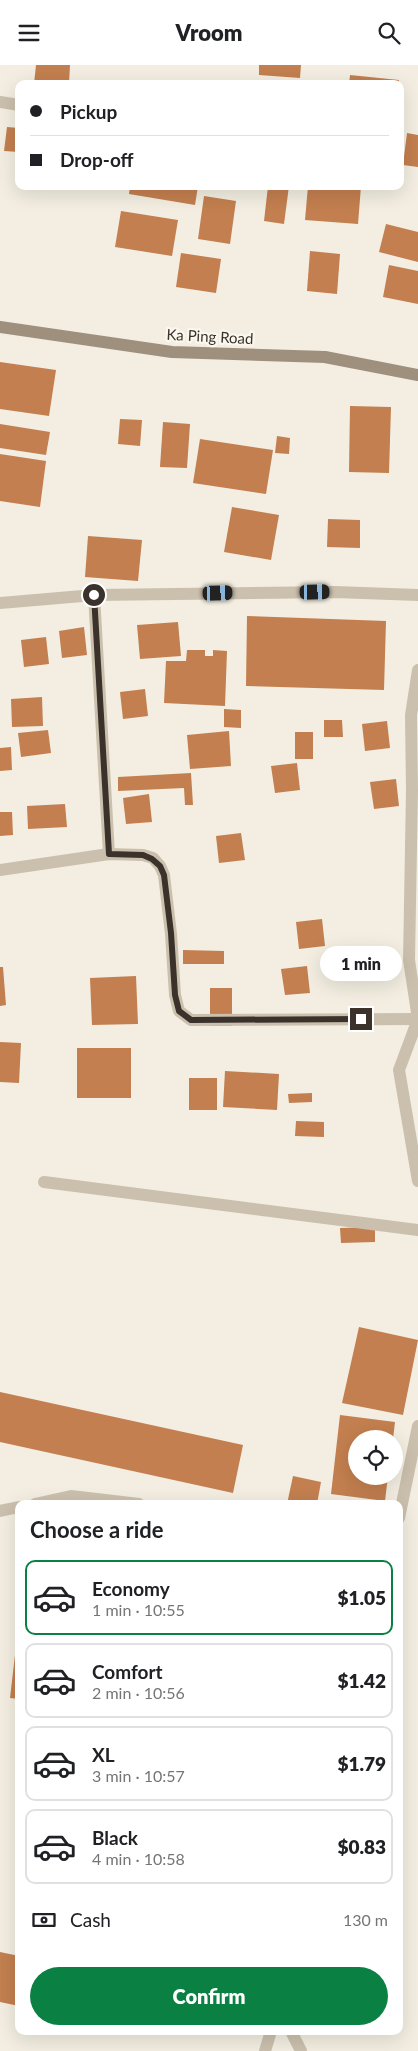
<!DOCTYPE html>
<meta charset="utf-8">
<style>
:root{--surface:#fff;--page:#f2f2f2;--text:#202124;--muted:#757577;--line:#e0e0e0;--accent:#0b8043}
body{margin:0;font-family:Lato,sans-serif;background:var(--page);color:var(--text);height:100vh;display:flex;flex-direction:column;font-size:19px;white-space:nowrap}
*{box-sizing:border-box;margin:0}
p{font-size:16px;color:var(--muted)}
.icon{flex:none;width:28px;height:28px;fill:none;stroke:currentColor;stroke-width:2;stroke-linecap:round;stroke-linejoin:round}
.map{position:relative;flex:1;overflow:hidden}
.drawer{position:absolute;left:15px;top:1435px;width:388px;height:535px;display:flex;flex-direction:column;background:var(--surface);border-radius:10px;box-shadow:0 5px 20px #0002}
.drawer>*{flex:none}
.hud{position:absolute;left:15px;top:15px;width:389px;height:110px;border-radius:10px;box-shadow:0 5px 20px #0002;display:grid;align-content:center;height:110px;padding:0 15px;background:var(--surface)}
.tools{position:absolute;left:348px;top:1365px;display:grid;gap:10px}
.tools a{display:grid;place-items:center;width:55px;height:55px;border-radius:50%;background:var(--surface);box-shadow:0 5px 20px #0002;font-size:25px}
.end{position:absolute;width:22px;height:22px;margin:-11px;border:6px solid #3a322b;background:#fff;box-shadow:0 0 0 2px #fff}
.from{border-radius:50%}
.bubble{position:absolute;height:35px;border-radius:18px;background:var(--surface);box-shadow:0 5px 20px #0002;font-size:16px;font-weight:800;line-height:35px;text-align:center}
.car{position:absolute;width:15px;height:30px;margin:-15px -8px;border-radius:6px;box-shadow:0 0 4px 1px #0007;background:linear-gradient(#222 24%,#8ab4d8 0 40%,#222 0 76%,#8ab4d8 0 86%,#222 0)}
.hud b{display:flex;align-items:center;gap:18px;height:48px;font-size:19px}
.hud b+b{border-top:1px solid var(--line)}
.hud i{width:12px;height:12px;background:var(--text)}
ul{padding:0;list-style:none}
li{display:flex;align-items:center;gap:15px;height:75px;margin:0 10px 8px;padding:0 5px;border:2px solid var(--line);border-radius:10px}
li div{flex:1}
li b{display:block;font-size:19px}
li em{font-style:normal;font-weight:800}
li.current{border-color:var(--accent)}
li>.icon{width:45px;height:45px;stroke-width:1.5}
h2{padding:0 15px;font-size:22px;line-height:60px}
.pay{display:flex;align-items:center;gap:12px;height:55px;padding:0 15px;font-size:19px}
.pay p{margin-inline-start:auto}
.action{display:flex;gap:10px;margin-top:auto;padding:10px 15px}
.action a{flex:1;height:58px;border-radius:30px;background:var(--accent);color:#fff;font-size:20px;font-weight:800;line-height:58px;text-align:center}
header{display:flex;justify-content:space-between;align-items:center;height:65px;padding:0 15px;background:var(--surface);font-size:22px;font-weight:800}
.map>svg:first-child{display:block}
.building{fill:#c37f4f}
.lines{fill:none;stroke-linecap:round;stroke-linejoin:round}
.street{stroke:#cbc0ad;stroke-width:12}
.secondary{stroke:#9f907e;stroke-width:12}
.route{stroke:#3a322b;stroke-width:6}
.labels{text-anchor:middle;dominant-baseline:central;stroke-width:4.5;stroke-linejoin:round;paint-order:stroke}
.street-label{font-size:15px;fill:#3a322b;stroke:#faf7ee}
</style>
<header><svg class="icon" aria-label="menu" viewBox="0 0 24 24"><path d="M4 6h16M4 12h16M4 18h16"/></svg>Vroom<svg class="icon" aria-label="search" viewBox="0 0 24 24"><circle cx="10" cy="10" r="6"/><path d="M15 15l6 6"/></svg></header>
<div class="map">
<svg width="418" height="1986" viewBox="0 0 418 1986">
<rect width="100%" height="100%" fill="#f3eee1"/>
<!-- building -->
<g class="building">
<polygon points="36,0 70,0 69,19 34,19"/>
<polygon points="259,0 301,0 300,13 259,10"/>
<polygon points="350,10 399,15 398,19 349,19"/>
<polygon points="7,62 19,63 19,87 4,86"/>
<polygon points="407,68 418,70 418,102 403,100"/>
<polygon points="130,121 198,121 195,140 129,129"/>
<polygon points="268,121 289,121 284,159 264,156"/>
<polygon points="308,121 361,121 358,159 305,155"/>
<polygon points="204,131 236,136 230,179 198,174"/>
<polygon points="121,146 178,155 172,191 115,182"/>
<polygon points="386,159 418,167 418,197 379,187"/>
<polygon points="310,186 340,189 337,229 307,226"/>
<polygon points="181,188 221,194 216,228 176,222"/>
<polygon points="389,200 418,206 418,239 383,232"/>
<polygon points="0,297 56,305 49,351 0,344"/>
<polygon points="350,341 391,342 389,408 349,407"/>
<polygon points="120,354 142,355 140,381 118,379"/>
<polygon points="163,357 190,359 187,403 160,402"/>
<polygon points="0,359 50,367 46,390 0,383"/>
<polygon points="277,371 290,373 289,389 275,388"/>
<polygon points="200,374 273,385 266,429 193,418"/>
<polygon points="0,389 46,396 40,442 0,436"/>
<polygon points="232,442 279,450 271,495 224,487"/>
<polygon points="328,454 360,455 360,483 327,482"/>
<polygon points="88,471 142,475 138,516 85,512"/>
<polygon points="247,551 386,556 384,625 246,621"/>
<polygon points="178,557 181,591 140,594 137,560"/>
<polygon points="84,562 87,590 62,593 59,566"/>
<polygon points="46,572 49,599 24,602 21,575"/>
<polygon points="187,585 205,585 205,591 213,591 213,585 227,586 225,641 164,638 166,596 186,596"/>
<polygon points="145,624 148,651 123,654 120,627"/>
<polygon points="42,632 43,661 12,662 11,634"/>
<polygon points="224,644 241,645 241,663 224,662"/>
<polygon points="324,655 342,655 343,672 324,672"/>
<polygon points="387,656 390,683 365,686 362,659"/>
<polygon points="48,665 51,688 21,692 18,668"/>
<polygon points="229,666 231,701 190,704 187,670"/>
<rect x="295" y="667" width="18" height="27"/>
<polygon points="11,682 12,705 0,706 0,683"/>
<polygon points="297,698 300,725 275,728 271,701"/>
<polygon points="191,708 193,740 185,740 184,723 118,726 118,712"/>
<polygon points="396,714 399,741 374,744 370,717"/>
<polygon points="149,729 152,757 126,759 123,733"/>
<polygon points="65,739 67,762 28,764 27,741"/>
<polygon points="0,747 12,747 13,770 0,771"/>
<polygon points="241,768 245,795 219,798 216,771"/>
<polygon points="322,854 325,881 299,884 296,857"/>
<polygon points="183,885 224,886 224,899 183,899"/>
<polygon points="307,901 310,928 285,930 281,904"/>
<polygon points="0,902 3,902 6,940 0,941"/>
<polygon points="136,911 138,959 92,960 90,913"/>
<rect x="210" y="923" width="22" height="38"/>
<polygon points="0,977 21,978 19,1018 0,1017"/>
<rect x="77" y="983" width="54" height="50"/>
<polygon points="225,1006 279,1009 277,1045 223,1042"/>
<rect x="189" y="1013" width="28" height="32"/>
<polygon points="312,1028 312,1037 289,1038 288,1029"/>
<polygon points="296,1056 324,1057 324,1072 295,1071"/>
<polygon points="375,1162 375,1177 341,1178 340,1163"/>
<polygon points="359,1262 418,1275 403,1350 342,1338"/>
<polygon points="0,1327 243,1380 233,1428 0,1377"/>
<polygon points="340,1350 395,1357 393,1374 356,1374 356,1411 388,1411 385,1436 331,1429"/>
<polygon points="293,1411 321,1417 317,1439 287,1439"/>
<polygon points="15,1590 19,1591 19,1634 10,1633"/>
<polygon points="0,1887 19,1891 19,1941 0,1937"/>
</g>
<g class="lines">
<!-- street -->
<g class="street">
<polyline points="0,37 19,40"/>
<polyline points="94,530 109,789"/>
<polyline points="0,538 94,530 335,527 418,530"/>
<polyline points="418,605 411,650 412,725 409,895 418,954 399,1005 418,1116"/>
<polyline points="0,805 109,789 143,790 153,793 160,801 164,810 171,869 175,930 179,946 191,955 418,954"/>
<polyline points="44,1117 418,1165"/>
<polyline points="35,1439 71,1431 139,1439"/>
<polyline points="0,1446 19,1442"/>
<polyline points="399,1453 418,1361"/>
<polyline points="291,1966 301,1986"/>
<polyline points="265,1986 271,1966"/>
</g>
<!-- secondary -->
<polyline class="secondary" points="0,262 172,287 325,292 418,310"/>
</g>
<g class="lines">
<!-- route -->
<polyline class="route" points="94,530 109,789 143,790 152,794 160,801 164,810 171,868 175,930 179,946 191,955 361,954"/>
</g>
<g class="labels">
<!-- street labels -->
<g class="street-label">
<text transform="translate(210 271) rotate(3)">Ka Ping Road</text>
</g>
</g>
</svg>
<div class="tools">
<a><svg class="icon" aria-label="locate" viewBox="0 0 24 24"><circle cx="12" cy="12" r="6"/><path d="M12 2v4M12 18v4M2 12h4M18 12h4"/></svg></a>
</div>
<i class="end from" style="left:94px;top:530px"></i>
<i class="end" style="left:361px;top:954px"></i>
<div class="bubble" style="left:320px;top:881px;width:82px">1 min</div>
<i class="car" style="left:315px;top:527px;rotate:89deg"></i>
<i class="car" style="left:218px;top:528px;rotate:88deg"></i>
<div class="hud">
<b><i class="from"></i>Pickup</b>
<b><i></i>Drop-off</b>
</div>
<section class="drawer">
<h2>Choose a ride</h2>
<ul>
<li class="current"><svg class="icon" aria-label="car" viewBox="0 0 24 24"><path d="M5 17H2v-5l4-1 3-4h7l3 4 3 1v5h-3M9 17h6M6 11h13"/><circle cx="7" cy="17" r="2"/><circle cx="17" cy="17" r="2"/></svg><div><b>Economy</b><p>1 min · 10:55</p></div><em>$1.05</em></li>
<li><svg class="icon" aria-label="car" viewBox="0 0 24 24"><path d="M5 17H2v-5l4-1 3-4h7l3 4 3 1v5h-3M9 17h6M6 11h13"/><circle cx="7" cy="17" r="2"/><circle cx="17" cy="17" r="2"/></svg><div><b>Comfort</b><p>2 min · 10:56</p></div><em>$1.42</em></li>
<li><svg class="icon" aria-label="car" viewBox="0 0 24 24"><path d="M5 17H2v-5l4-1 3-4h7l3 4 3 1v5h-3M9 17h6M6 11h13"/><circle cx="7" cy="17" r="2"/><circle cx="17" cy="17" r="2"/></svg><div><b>XL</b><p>3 min · 10:57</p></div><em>$1.79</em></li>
<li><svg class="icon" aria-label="car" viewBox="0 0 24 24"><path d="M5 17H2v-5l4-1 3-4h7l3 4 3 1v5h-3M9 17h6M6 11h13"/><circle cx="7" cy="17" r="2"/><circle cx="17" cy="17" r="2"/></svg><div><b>Black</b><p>4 min · 10:58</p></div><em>$0.83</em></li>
</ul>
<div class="pay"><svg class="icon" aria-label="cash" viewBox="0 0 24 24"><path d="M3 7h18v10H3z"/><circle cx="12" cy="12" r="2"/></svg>Cash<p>130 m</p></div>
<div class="action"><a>Confirm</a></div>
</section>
</div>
